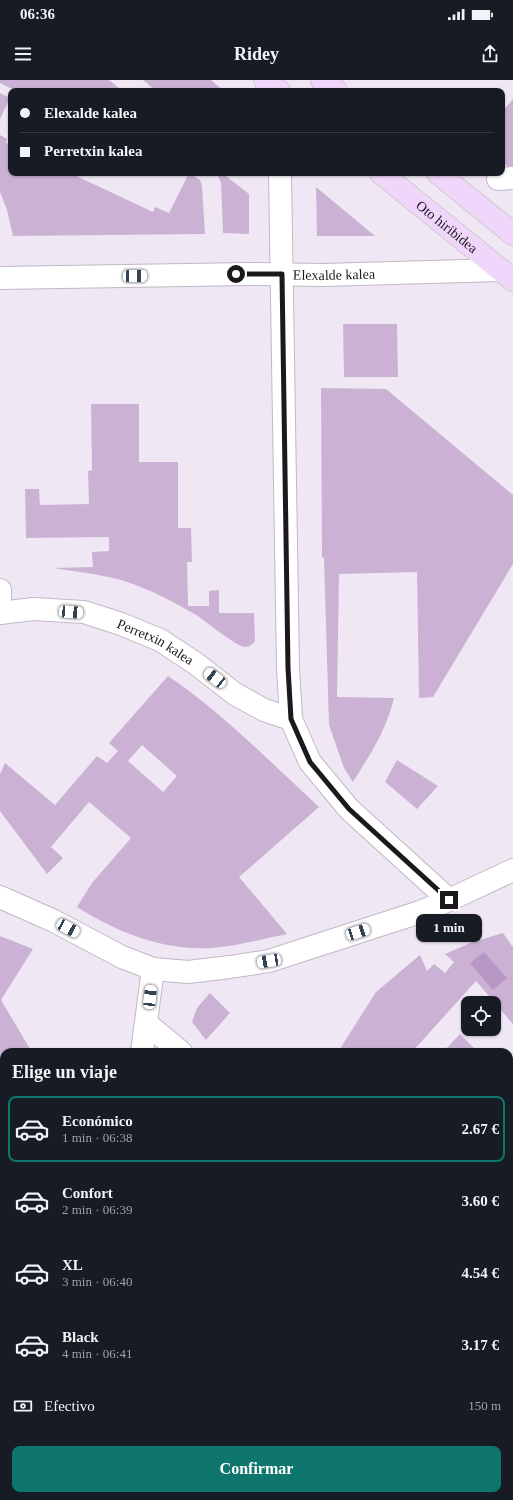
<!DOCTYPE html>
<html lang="es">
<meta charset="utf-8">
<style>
:root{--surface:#171b24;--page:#20242c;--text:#f1f3f6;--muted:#9ea1a6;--line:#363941;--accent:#0f766e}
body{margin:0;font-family:"Times New Roman",serif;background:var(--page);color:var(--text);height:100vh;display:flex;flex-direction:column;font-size:15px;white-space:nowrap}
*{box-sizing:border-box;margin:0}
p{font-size:13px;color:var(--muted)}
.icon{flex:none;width:22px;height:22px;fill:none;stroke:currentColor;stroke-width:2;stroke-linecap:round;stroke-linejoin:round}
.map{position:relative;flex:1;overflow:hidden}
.sheet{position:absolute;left:0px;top:968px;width:513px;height:452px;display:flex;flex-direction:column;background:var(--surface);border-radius:12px 12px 0 0;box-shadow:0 1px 3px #0004}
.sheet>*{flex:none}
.guide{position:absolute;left:8px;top:8px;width:497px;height:88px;border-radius:8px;box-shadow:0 1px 3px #0004;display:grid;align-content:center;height:88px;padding:0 12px;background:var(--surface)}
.fabs{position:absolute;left:461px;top:916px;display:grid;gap:8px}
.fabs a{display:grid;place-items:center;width:40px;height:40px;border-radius:8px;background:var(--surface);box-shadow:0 1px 3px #0004;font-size:20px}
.end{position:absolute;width:18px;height:18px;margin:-9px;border:5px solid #1c181d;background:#fff;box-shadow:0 0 0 2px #fff}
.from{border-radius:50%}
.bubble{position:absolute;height:28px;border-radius:8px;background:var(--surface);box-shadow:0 1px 3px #0004;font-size:13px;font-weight:700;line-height:28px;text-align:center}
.car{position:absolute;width:12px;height:24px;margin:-12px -6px;border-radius:5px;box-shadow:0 0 3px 1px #0007;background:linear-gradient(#fff 24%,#345 0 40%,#fff 0 76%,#345 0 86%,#fff 0)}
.guide b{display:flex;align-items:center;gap:14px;height:38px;font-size:15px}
.guide b+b{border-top:1px solid var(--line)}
.guide i{width:10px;height:10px;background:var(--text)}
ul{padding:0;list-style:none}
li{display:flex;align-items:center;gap:12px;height:66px;margin:0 8px 6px;padding:0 4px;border:2px solid transparent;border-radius:8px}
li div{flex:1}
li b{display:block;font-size:15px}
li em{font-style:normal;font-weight:700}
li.current{border-color:var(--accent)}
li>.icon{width:36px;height:36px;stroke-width:1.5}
h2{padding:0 12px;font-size:18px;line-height:48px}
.pay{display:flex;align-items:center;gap:10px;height:44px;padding:0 12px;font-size:15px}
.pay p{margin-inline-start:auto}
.primary-button{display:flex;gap:8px;margin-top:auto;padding:8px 12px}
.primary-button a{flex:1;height:46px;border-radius:8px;background:var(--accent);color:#fff;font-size:16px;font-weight:700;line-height:46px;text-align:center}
.status{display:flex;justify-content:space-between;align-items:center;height:28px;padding:0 20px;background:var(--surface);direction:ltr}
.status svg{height:11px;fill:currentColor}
header{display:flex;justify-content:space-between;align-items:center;height:52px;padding:0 12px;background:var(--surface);font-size:18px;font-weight:700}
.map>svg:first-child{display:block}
.green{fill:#cbb2d5;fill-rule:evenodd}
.water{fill:#b897c5}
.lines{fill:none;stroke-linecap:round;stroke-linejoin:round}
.minor-casing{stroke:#c1b8c4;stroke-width:24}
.major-casing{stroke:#cdcccd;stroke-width:24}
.minor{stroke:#fff;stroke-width:22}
.major{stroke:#f1d6fc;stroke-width:22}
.route{stroke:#1c181d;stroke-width:5}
.labels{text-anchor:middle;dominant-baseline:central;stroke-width:4;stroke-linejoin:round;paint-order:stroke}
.street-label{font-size:14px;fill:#1c181d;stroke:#f0e7f4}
</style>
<div class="status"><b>06:36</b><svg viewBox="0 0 49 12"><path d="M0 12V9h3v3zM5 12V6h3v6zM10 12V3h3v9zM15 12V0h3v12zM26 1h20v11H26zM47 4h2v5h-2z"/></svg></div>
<header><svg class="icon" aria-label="menu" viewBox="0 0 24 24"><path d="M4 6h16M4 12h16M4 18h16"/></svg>Ridey<svg class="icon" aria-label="share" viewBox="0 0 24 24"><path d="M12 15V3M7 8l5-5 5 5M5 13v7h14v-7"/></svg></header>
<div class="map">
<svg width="513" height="1420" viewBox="0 0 513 1420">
<rect width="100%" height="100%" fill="#f0e7f4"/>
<!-- green -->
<g class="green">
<polygon points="0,0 109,0 119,8 118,11 16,11 0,3"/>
<polygon points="143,0 211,0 224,11 156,11"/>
<polygon points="0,13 10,18 0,39"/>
<polygon points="513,19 513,90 512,90 502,82 502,32"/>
<polygon points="0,55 7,59 6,63 11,65 11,93 70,93 153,132 155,127 169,133 189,93 200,100 202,106 205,154 13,156 7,130 0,112"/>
<polygon points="217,93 222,93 249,114 249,154 223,153 221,103"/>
<polygon points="316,107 375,156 317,156"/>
<polygon points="343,244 397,244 398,297 344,297"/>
<path d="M321 308 386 309 513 415V484L433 617 419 618 417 492 339 494 337 617 394 618C386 651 371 673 353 702L344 688 329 645 324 478 322 477Z"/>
<path d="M91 324H139V382H178V448H191L192 482H187L188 526H209V511L219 510V533H254L255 561C253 564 249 567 245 567 235 566 206 541 196 535 172 521 148 508 121 500 99 494 77 492 54 488L93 487 92 472 109 471V457L26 458 25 409H39L40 425 89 424 88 391 92 390Z"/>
<path d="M168 596C223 633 270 682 319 727L239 797 287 854C262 859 237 866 212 868 164 871 118 853 77 827L92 803 131 758 89 722 51 767 63 778 47 794 0 731V694L5 683 55 725 97 676 107 683 118 671 109 663ZM142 665 177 696 163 712 128 681Z"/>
<polygon points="397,680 438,706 417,729 385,702"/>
<polygon points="503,853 512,866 513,866 513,944 476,901 412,972 338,972 376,912 420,875 427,891 434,884 445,893 454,882 445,874 470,863"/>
<polygon points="0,856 33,869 1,920 32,972 4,972 4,983 0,984"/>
<polygon points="210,913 230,933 206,960 192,942 197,928"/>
<polygon points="460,954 478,972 443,972"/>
<polygon points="513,981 513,1021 509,1025 509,985"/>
<polygon points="509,1124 513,1128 513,1179 509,1184"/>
<polygon points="513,1216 513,1302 509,1311 509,1222"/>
<polygon points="0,1236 4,1237 4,1360 0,1358"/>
<polygon points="509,1350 513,1350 513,1420 509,1408"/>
<polygon points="20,1416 37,1416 35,1420 19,1420"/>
<polygon points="99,1416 128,1416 126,1420 100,1420"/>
</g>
<!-- water -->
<polygon class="water" points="484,872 507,898 493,910 470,883"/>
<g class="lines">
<!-- minor casing -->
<g class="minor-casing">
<g id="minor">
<polyline points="280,93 288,588 291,639 310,682 349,729 449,820"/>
<polyline points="498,99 513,98"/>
<path id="s1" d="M0 198 248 194 323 195 501 190"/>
<polyline points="0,510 0,533"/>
<path id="s2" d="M0 533 33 529 84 532 121 544 160 560 195 583 235 614 264 630 291 639"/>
<polyline points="0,817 54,841 122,877 153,889 188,892 230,887 269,881 420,832 449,820 513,790"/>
<polyline points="147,944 181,972"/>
<polyline points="142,972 153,889"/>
<polyline points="81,1416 82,1420"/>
<polyline points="295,1416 299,1420"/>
<polyline points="472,1416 473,1420"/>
<polyline points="154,1420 157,1416"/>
</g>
</g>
<!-- major casing -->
<g class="major-casing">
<g id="major">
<polyline points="265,0 279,11"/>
<polyline points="322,0 336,11"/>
<path id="s3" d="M381 93 513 200"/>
<polyline points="438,93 513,154"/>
</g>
</g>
<!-- minor -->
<use href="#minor" class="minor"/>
<!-- major -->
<use href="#major" class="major"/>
</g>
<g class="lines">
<!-- route -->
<polyline class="route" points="236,194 282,194 288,588 291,639 310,682 349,729 449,820"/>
</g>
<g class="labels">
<!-- street labels -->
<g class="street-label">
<text stroke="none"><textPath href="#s3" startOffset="85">Oto hiribidea</textPath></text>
<text stroke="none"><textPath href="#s1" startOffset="334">Elexalde kalea</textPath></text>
<text stroke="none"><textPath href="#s2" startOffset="162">Perretxin kalea</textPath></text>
</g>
</g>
</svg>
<div class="fabs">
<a><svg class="icon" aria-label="locate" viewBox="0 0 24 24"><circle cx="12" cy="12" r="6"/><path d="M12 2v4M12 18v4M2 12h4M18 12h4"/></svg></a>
</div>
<i class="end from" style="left:236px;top:194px"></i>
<i class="end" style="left:449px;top:820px"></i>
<div class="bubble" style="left:416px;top:834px;width:66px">1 min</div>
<i class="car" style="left:135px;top:196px;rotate:89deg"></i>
<i class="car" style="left:71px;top:532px;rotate:94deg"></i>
<i class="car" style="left:215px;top:598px;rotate:308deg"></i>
<i class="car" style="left:68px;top:848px;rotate:118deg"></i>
<i class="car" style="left:358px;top:852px;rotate:72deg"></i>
<i class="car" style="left:269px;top:881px;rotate:260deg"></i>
<i class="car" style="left:150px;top:917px;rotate:6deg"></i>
<div class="guide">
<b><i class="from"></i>Elexalde kalea</b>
<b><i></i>Perretxin kalea</b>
</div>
<section class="sheet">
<h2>Elige un viaje</h2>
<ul>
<li class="current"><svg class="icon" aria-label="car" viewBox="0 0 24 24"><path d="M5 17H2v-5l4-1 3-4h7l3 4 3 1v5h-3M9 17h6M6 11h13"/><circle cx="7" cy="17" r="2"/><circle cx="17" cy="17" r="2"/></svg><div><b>Económico</b><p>1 min · 06:38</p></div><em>2.67 €</em></li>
<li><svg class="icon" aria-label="car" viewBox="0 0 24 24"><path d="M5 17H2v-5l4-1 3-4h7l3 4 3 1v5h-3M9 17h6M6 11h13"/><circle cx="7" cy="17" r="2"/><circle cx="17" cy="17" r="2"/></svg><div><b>Confort</b><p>2 min · 06:39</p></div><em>3.60 €</em></li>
<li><svg class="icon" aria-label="car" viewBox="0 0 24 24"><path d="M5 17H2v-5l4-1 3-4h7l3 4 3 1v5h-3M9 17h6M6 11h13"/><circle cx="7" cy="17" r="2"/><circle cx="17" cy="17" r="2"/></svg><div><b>XL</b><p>3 min · 06:40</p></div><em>4.54 €</em></li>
<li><svg class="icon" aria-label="car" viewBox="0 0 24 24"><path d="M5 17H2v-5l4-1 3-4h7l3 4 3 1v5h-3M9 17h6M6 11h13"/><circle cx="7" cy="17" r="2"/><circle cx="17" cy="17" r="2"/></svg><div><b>Black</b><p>4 min · 06:41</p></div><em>3.17 €</em></li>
</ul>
<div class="pay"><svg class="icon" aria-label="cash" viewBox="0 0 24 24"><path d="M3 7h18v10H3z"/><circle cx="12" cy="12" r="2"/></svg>Efectivo<p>150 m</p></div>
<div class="primary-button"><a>Confirmar</a></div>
</section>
</div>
